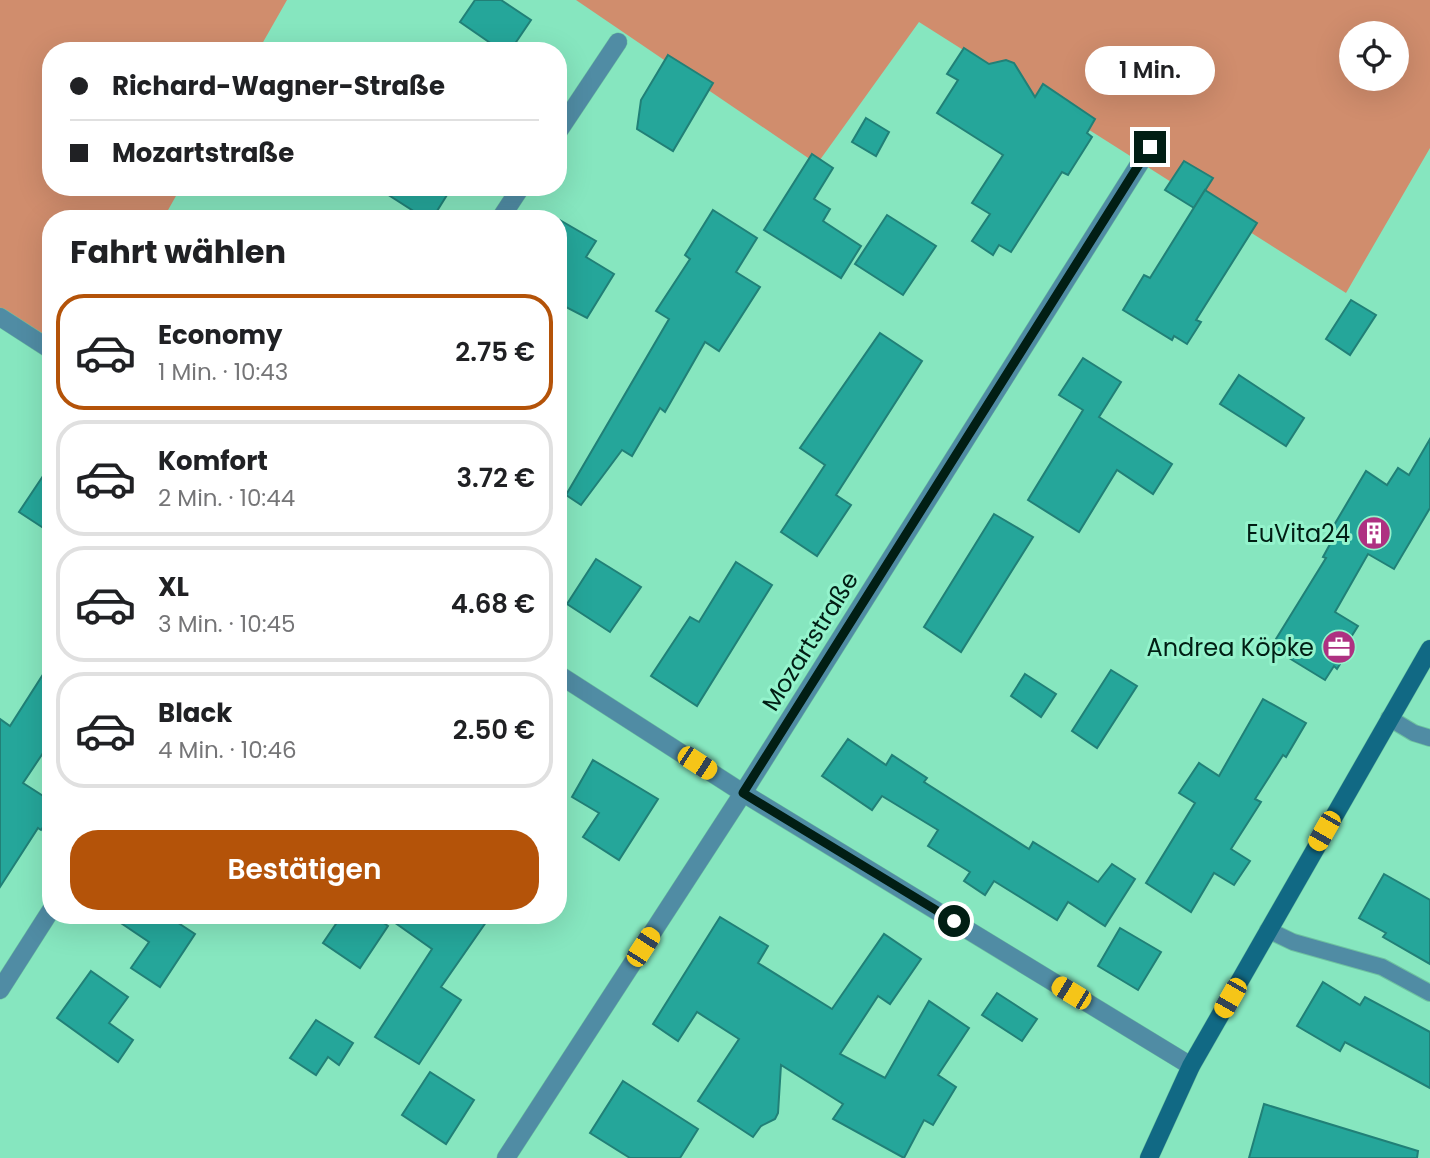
<!DOCTYPE html>
<html lang="de">
<meta charset="utf-8">
<style>
:root{--surface:#fff;--page:#f6f6f6;--text:#202124;--muted:#757577;--line:#e0e0e0;--accent:#b45309}
body{margin:0;font-family:Poppins,sans-serif;background:var(--page);color:var(--text);height:100vh;display:flex;flex-direction:column;font-size:26px;white-space:nowrap}
*{box-sizing:border-box;margin:0}
p{font-size:23px;color:var(--muted)}
.icon{flex:none;width:38px;height:38px;fill:none;stroke:currentColor;stroke-width:2;stroke-linecap:round;stroke-linejoin:round}
.map{position:relative;flex:1;overflow:hidden}
.drawer{position:absolute;left:42px;top:210px;width:525px;height:714px;display:flex;flex-direction:column;background:var(--surface);border-radius:28px;box-shadow:0 7px 28px #0002}
.drawer>*{flex:none}
.banner{position:absolute;left:42px;top:42px;width:525px;height:154px;border-radius:28px;box-shadow:0 7px 28px #0002;display:grid;align-content:center;height:154px;padding:0 28px;background:var(--surface)}
.controls{position:absolute;left:1339px;top:21px;display:grid;gap:14px}
.controls a{display:grid;place-items:center;width:70px;height:70px;border-radius:50%;background:var(--surface);box-shadow:0 7px 28px #0002;font-size:35px}
.end{position:absolute;width:32px;height:32px;margin:-16px;border:9px solid #011e14;background:#fff;box-shadow:0 0 0 4px #fff}
.from{border-radius:50%}
.bubble{position:absolute;height:49px;border-radius:24px;background:var(--surface);box-shadow:0 7px 28px #0002;font-size:23px;font-weight:600;line-height:49px;text-align:center}
.car{position:absolute;width:21px;height:42px;margin:-21px -10px;border-radius:9px;box-shadow:0 0 5px 2px #0007;background:linear-gradient(#f5c518 24%,#345 0 40%,#f5c518 0 76%,#345 0 86%,#f5c518 0)}
.banner b{display:flex;align-items:center;gap:24px;height:66px;font-size:26px}
.banner b+b{border-top:2px solid var(--line)}
.banner i{width:18px;height:18px;background:var(--text)}
ul{padding:0;list-style:none}
li{display:flex;align-items:center;gap:21px;height:116px;margin:0 14px 10px;padding:0 14px;border:4px solid var(--line);border-radius:28px}
li div{flex:1}
li b{display:block;font-size:26px}
li em{font-style:normal;font-weight:600}
li.selected{border-color:var(--accent)}
li>.icon{width:63px;height:63px;stroke-width:1.5}
h2{padding:0 28px;font-size:32px;line-height:84px}
.cta{display:flex;gap:14px;margin-top:auto;padding:14px 28px}
.cta a{flex:1;height:80px;border-radius:28px;background:var(--accent);color:#fff;font-size:28px;font-weight:600;line-height:80px;text-align:center}
.map>svg:first-child{display:block}
.green{fill:#d08d6d;fill-rule:evenodd}
.building{fill:#25a69a;stroke:#218077;stroke-width:2}
.lines{fill:none;stroke-linecap:round;stroke-linejoin:round}
.lane-casing{stroke:#6ec2a0;stroke-width:18}
.street-casing{stroke:#6ec2a0;stroke-width:19}
.secondary-casing{stroke:#6ec2a0;stroke-width:19}
.lane{stroke:#508ca4;stroke-width:16}
.street{stroke:#508ca4;stroke-width:18}
.secondary{stroke:#116984;stroke-width:18}
.route{stroke:#011e14;stroke-width:9}
.labels{text-anchor:middle;dominant-baseline:central;stroke-width:6;stroke-linejoin:round;paint-order:stroke}
.poi-label{font-size:24px;fill:#011e14;stroke:#94f3cc;text-anchor:end}
.street-label{font-size:24px;fill:#011e14;stroke:#94f3cc}
</style>
<div class="map">
<svg width="1430" height="1158" viewBox="0 0 1430 1158">
<rect width="100%" height="100%" fill="#86e6bf"/>
<!-- green -->
<g class="green">
<polygon points="0,0 287,0 258,51 51,51 51,187 181,187 163,219 51,219 51,350 0,317"/>
<path d="M576 0H1430V148L1346 293 919 22 817 164ZM1351 33H1396V79H1351Z"/>
</g>
<!-- building -->
<g class="building">
<polygon points="475,0 501,0 531,20 510,51 502,51 460,22"/>
<polygon points="964,48 989,64 1006,60 1014,63 1035,97 1043,84 1095,119 1087,133 1092,137 1068,175 1062,172 1011,252 999,245 993,255 972,241 990,214 972,203 1003,155 937,113 958,80 947,74"/>
<polygon points="668,55 713,83 673,151 637,129 641,100"/>
<polygon points="866,118 889,132 876,156 852,142"/>
<polygon points="812,154 833,168 814,199 830,209 823,221 861,246 841,278 764,230"/>
<polygon points="1184,161 1213,178 1194,208 1165,190"/>
<polygon points="376,187 452,187 432,219 426,219"/>
<polygon points="1205,190 1257,223 1196,320 1201,322 1187,344 1174,336 1172,340 1123,310 1144,275 1150,278"/>
<polygon points="713,210 757,238 736,272 760,287 719,351 705,342 665,412 660,408 632,456 622,450 581,505 566,495 669,319 656,311 690,259 685,255"/>
<polygon points="887,215 936,246 903,295 855,264"/>
<polygon points="558,219 596,241 586,257 614,274 587,318 558,303"/>
<polygon points="1351,300 1376,315 1350,355 1326,339"/>
<polygon points="880,333 922,361 836,495 851,505 817,556 781,532 825,465 800,448"/>
<polygon points="1083,358 1121,382 1099,417 1172,464 1153,494 1117,470 1079,532 1028,500 1083,410 1059,395"/>
<polygon points="1239,375 1304,418 1286,446 1220,404"/>
<polygon points="1430,439 1430,508 1394,569 1368,554 1335,612 1358,626 1346,645 1350,648 1337,669 1334,666 1325,680 1271,647 1326,558 1323,557 1335,535 1330,532 1366,471 1387,485 1398,468 1409,475"/>
<polygon points="51,464 51,533 19,512"/>
<polygon points="994,514 1033,537 961,652 924,627"/>
<polygon points="596,559 641,587 610,632 567,604"/>
<polygon points="736,562 772,585 697,706 651,676 690,617 699,622"/>
<polygon points="51,662 51,741 23,783 51,801 51,816 41,830 38,828 0,887 0,719 10,726"/>
<polygon points="1111,670 1137,686 1097,748 1072,731"/>
<polygon points="1025,674 1056,694 1041,717 1011,696"/>
<polygon points="1263,699 1306,723 1286,757 1283,755 1255,799 1261,802 1231,849 1250,861 1234,885 1214,873 1191,912 1146,883 1195,803 1179,793 1199,763 1219,776"/>
<polygon points="848,739 886,765 892,755 927,778 924,782 1029,849 1033,842 1098,882 1112,864 1135,879 1105,926 1068,902 1057,920 994,881 985,895 964,881 970,872 928,846 938,830 882,796 872,810 822,776"/>
<polygon points="593,760 658,799 619,860 583,837 599,813 572,797"/>
<polygon points="1384,874 1430,900 1430,964 1383,937 1386,933 1359,918"/>
<polygon points="109,915 166,915 195,934 160,987 131,968 149,942"/>
<polygon points="342,915 373,915 388,926 360,968 323,943"/>
<polygon points="384,915 491,915 441,987 461,1000 419,1064 375,1037 432,949"/>
<polygon points="720,917 768,946 758,963 832,1009 884,934 921,959 890,1004 878,996 840,1054 885,1078 929,1001 969,1028 938,1075 956,1087 933,1125 924,1120 904,1158 833,1119 843,1104 781,1065 778,1113 775,1119 761,1126 753,1137 698,1101 739,1039 697,1012 678,1041 653,1024"/>
<polygon points="1120,928 1161,952 1138,990 1098,966"/>
<polygon points="91,971 128,997 109,1023 133,1040 118,1062 57,1018"/>
<polygon points="1323,982 1360,1005 1365,997 1430,1032 1430,1088 1345,1042 1340,1051 1297,1026"/>
<polygon points="997,993 1037,1019 1022,1041 982,1015"/>
<polygon points="316,1020 353,1043 339,1065 328,1057 316,1075 290,1058"/>
<polygon points="430,1072 474,1100 446,1144 402,1115"/>
<polygon points="623,1081 698,1129 680,1158 630,1158 590,1133"/>
<polygon points="1264,1104 1418,1151 1417,1158 1249,1158"/>
</g>
<g class="lines">
<!-- lane casing -->
<g class="lane-casing">
<g id="lane">
<polyline points="1389,718 1414,733 1430,738"/>
<polyline points="1268,930 1293,942 1382,967 1430,993"/>
</g>
</g>
<!-- street casing -->
<g class="street-casing">
<g id="street">
<polyline points="558,132 618,42"/>
<polyline points="500,219 521,187"/>
<polyline points="0,317 51,350"/>
<polyline points="558,674 743,793 1191,1066"/>
<polyline points="0,990 51,910"/>
<polyline points="506,1158 743,793 1150,147"/>
</g>
</g>
<!-- secondary casing -->
<g class="secondary-casing">
<polyline id="secondary" points="1149,1158 1191,1066 1430,649"/>
</g>
<!-- lane -->
<use href="#lane" class="lane"/>
<!-- street -->
<use href="#street" class="street"/>
<!-- secondary -->
<use href="#secondary" class="secondary"/>
</g>
<g class="lines">
<!-- route -->
<polyline class="route" points="954,921 743,793 1150,147"/>
</g>
<!-- icons -->
<defs>
<g id="building-disc" transform="scale(1.75)"><circle r="9.5" fill="#ae3181" stroke="#94f3cc"/><path d="M-4-6H4V6H1V3H-1V6H-4ZM-2.5-4.3h1.7v1.8h-1.7ZM.8-4.3h1.7v1.8H.8ZM-2.5-1h1.7V.8h-1.7ZM.8-1h1.7V.8H.8Z" fill="#fff"/></g>
<g id="office-disc" transform="scale(1.75)"><circle r="9.5" fill="#ae3181" stroke="#94f3cc"/><path d="M-6-3h4V-5.5h4V-3h4V5H-6ZM-1-4.5V-3h2v-1.5ZM-6 0V1H6V0Z" fill="#fff"/></g>
</defs>
<g fill-rule="evenodd">
<use href="#building-disc" x="1374" y="533"/>
<use href="#office-disc" x="1339" y="647"/>
</g>
<g class="labels">
<!-- poi labels -->
<g class="poi-label">
<text x="1350" y="533">EuVita24</text>
<text x="1314" y="647">Andrea Köpke</text>
</g>
<!-- street labels -->
<g class="street-label">
<text transform="translate(810 641) rotate(-58)">Mozartstraße</text>
</g>
</g>
</svg>
<div class="controls">
<a><svg class="icon" aria-label="locate" viewBox="0 0 24 24"><circle cx="12" cy="12" r="6"/><path d="M12 2v4M12 18v4M2 12h4M18 12h4"/></svg></a>
</div>
<i class="end from" style="left:954px;top:921px"></i>
<i class="end" style="left:1150px;top:147px"></i>
<div class="bubble" style="left:1085px;top:46px;width:130px">1 Min.</div>
<i class="car" style="left:697px;top:763px;rotate:123deg"></i>
<i class="car" style="left:1324px;top:831px;rotate:210deg"></i>
<i class="car" style="left:643px;top:947px;rotate:33deg"></i>
<i class="car" style="left:1071px;top:993px;rotate:301deg"></i>
<i class="car" style="left:1230px;top:998px;rotate:210deg"></i>
<div class="banner">
<b><i class="from"></i>Richard-Wagner-Straße</b>
<b><i></i>Mozartstraße</b>
</div>
<section class="drawer">
<h2>Fahrt wählen</h2>
<ul>
<li class="selected"><svg class="icon" aria-label="car" viewBox="0 0 24 24"><path d="M5 17H2v-5l4-1 3-4h7l3 4 3 1v5h-3M9 17h6M6 11h13"/><circle cx="7" cy="17" r="2"/><circle cx="17" cy="17" r="2"/></svg><div><b>Economy</b><p>1 Min. · 10:43</p></div><em>2.75 €</em></li>
<li><svg class="icon" aria-label="car" viewBox="0 0 24 24"><path d="M5 17H2v-5l4-1 3-4h7l3 4 3 1v5h-3M9 17h6M6 11h13"/><circle cx="7" cy="17" r="2"/><circle cx="17" cy="17" r="2"/></svg><div><b>Komfort</b><p>2 Min. · 10:44</p></div><em>3.72 €</em></li>
<li><svg class="icon" aria-label="car" viewBox="0 0 24 24"><path d="M5 17H2v-5l4-1 3-4h7l3 4 3 1v5h-3M9 17h6M6 11h13"/><circle cx="7" cy="17" r="2"/><circle cx="17" cy="17" r="2"/></svg><div><b>XL</b><p>3 Min. · 10:45</p></div><em>4.68 €</em></li>
<li><svg class="icon" aria-label="car" viewBox="0 0 24 24"><path d="M5 17H2v-5l4-1 3-4h7l3 4 3 1v5h-3M9 17h6M6 11h13"/><circle cx="7" cy="17" r="2"/><circle cx="17" cy="17" r="2"/></svg><div><b>Black</b><p>4 Min. · 10:46</p></div><em>2.50 €</em></li>
</ul>
<div class="cta"><a>Bestätigen</a></div>
</section>
</div>
